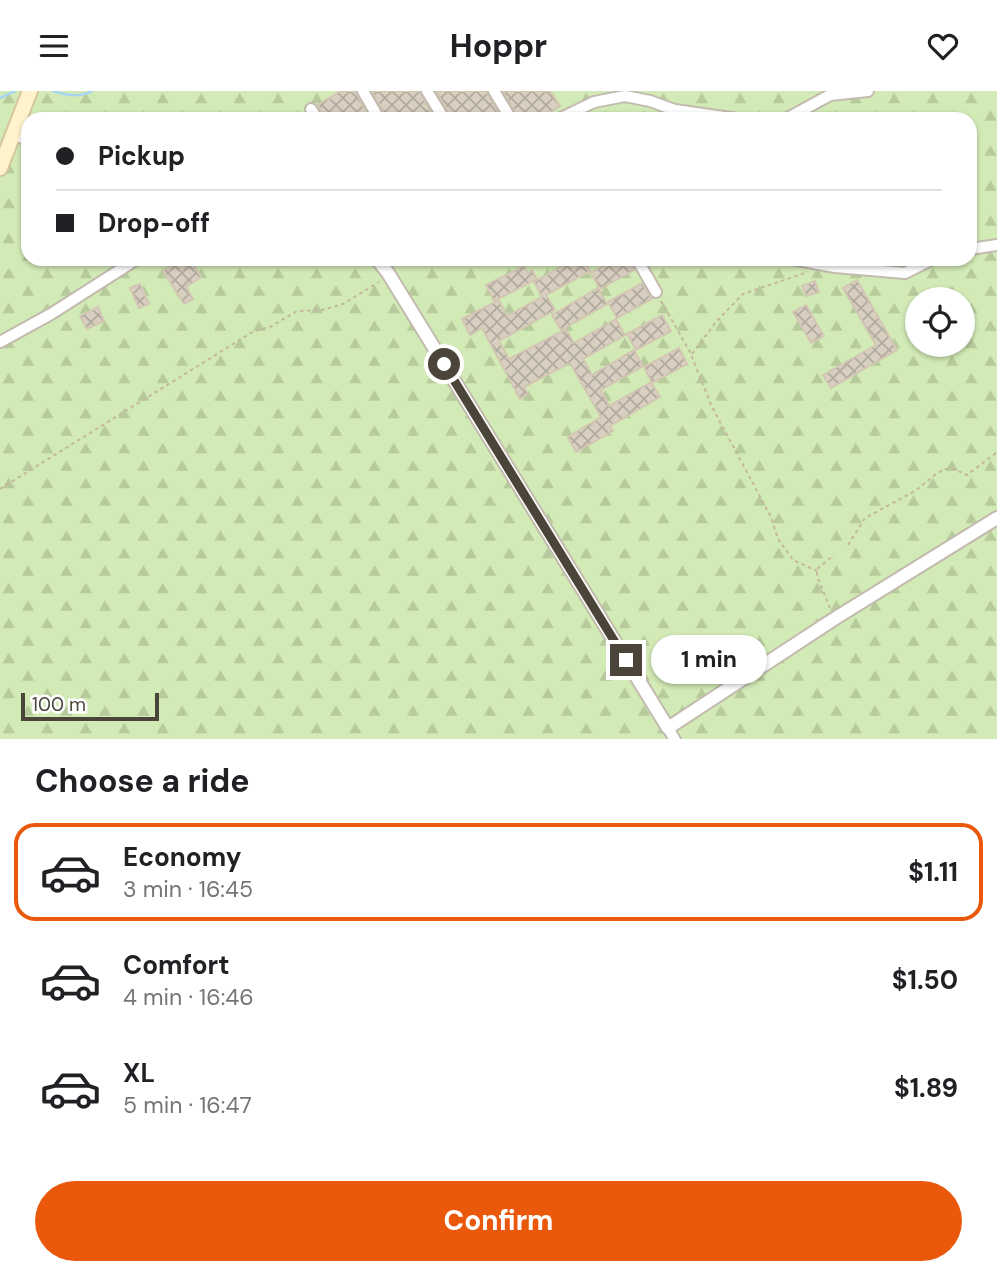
<!DOCTYPE html>
<meta charset="utf-8">
<style>
:root{--surface:#fff;--page:#f6f6f6;--text:#202124;--muted:#757577;--line:#e0e0e0;--accent:#ea580c}
body{margin:0;font-family:"DM Sans",sans-serif;background:var(--page);color:var(--text);height:100vh;display:flex;flex-direction:column;font-size:26px;white-space:nowrap}
*{box-sizing:border-box;margin:0}
p{font-size:23px;color:var(--muted)}
.icon{flex:none;width:38px;height:38px;fill:none;stroke:currentColor;stroke-width:2;stroke-linecap:round;stroke-linejoin:round}
.map{position:relative;height:648px;overflow:hidden}
.sheet{display:flex;flex-direction:column;background:var(--surface);flex:1}
.sheet>*{flex:none}
.top-card{position:absolute;left:21px;top:21px;width:956px;height:154px;border-radius:21px;box-shadow:0 2px 5px #0004;display:grid;align-content:center;height:154px;padding:0 35px;background:var(--surface)}
.controls{position:absolute;left:905px;top:196px;display:grid;gap:14px}
.controls a{display:grid;place-items:center;width:70px;height:70px;border-radius:50%;background:var(--surface);box-shadow:0 2px 5px #0004;font-size:35px}
.scale{position:absolute;left:21px;bottom:18px;width:138px;box-sizing:border-box;padding-left:7px;border:4px solid #4b4439;border-top:0;font-size:19px;line-height:24px;white-space:nowrap;color:#4b4439;-webkit-text-stroke:5px #fff;paint-order:stroke}
.end{position:absolute;width:32px;height:32px;margin:-16px;border:9px solid #4b4439;background:#fff;box-shadow:0 0 0 4px #fff}
.from{border-radius:50%}
.bubble{position:absolute;height:49px;border-radius:24px;background:var(--surface);box-shadow:0 2px 5px #0004;font-size:23px;font-weight:700;line-height:49px;text-align:center}
.top-card b{display:flex;align-items:center;gap:24px;height:66px;font-size:26px}
.top-card b+b{border-top:2px solid var(--line)}
.top-card i{width:18px;height:18px;background:var(--text)}
ul{padding:0;list-style:none}
li{display:flex;align-items:center;gap:21px;height:98px;margin:0 14px 10px;padding:0 21px;border:4px solid transparent;border-radius:21px}
li div{flex:1}
li b{display:block;font-size:26px}
li em{font-style:normal;font-weight:700}
li.selected{border-color:var(--accent)}
li>.icon{width:63px;height:63px;stroke-width:1.5}
h2{padding:0 35px;font-size:32px;line-height:84px}
.cta{display:flex;gap:14px;margin-top:auto;padding:14px 35px}
.cta a{flex:1;height:80px;border-radius:42px;background:var(--accent);color:#fff;font-size:28px;font-weight:700;line-height:80px;text-align:center}
header{display:flex;justify-content:space-between;align-items:center;height:91px;padding:0 35px;background:var(--surface);font-size:32px;font-weight:700}
.map>svg:first-child{display:block}
.forest{fill:url(#forest-firs);fill-rule:evenodd}
.lines{fill:none;stroke-linecap:round;stroke-linejoin:round}
.stream{stroke:#a9d4f2;stroke-width:2.5}
.building{fill:url(#building-cross-hatch);stroke:#d3c7b4;stroke-width:2}
.minor-casing{stroke:#c2bbae;stroke-width:14}
.tertiary-casing{stroke:#c2bbae;stroke-width:16}
.secondary-casing{stroke:#d6c79b;stroke-width:18}
.path{stroke:#c4b79f;stroke-width:2;stroke-dasharray:3.5 3.5;stroke-linecap:butt}
.minor{stroke:#fff;stroke-width:10}
.tertiary{stroke:#fff;stroke-width:12}
.secondary{stroke:#fff3cd;stroke-width:14}
.route{stroke:#4b4439;stroke-width:9}
</style>
<header><svg class="icon" aria-label="menu" viewBox="0 0 24 24"><path d="M4 6h16M4 12h16M4 18h16"/></svg>Hoppr<svg class="icon" aria-label="heart" viewBox="0 0 24 24"><path d="M12 20l-8-8c-3-5 5-10 8-4 3-6 11-1 8 4z"/></svg></header>
<div class="map">
<svg width="997" height="649" viewBox="0 0 997 649">
<defs>
<pattern id="forest-firs" width="22" height="20" patternUnits="userSpaceOnUse" patternTransform="scale(1.75)"><rect width="22" height="20" fill="#d2eab5"/><path d="M5 1l3.5 6h-7zM16 11l3.5 6h-7z" fill="#b6ca9c"/></pattern>
<pattern id="building-cross-hatch" width="8" height="8" patternUnits="userSpaceOnUse" patternTransform="scale(1.75)"><rect width="8" height="8" fill="#d8cfc1"/><path d="M0 0l8 8M0 8l8-8" fill="none" stroke="#b1aa9e"/></pattern>
</defs>
<rect width="100%" height="100%" fill="#f6f3ec"/>
<!-- forest -->
<path class="forest" d="M0 0H997V648H0ZM28 28H970V168H28ZM917 208H962V254H917Z"/>
<g class="lines">
<!-- stream -->
<g class="stream">
<path d="M53 0C65 4 80 7 92 0"/>
<polyline points="0,7 15,0"/>
</g>
</g>
<!-- building -->
<g class="building">
<polygon points="341,0 355,0 370,28 325,28 318,14"/>
<polygon points="372,0 419,0 435,28 387,28"/>
<polygon points="436,0 486,0 502,28 452,28"/>
<polygon points="503,0 550,0 560,15 540,28 519,28"/>
<polygon points="181,168 190,168 201,186 186,196 193,208 184,213 163,180"/>
<polygon points="574,168 583,168 590,180 546,204 555,219 499,250 509,268 566,238 574,252 616,228 625,244 583,268 592,284 634,259 643,275 601,299 609,315 651,291 660,306 610,335 613,340 576,361 568,346 601,326 570,272 524,296 528,303 520,308 482,237 470,244 462,228 499,209 507,225 542,206 534,191"/>
<polygon points="616,168 629,168 634,179 600,198 591,182"/>
<polygon points="524,175 528,182 532,179 537,188 494,210 486,194"/>
<polygon points="857,189 897,259 831,297 823,284 876,254 843,197"/>
<polygon points="815,190 819,201 806,205 802,195"/>
<polygon points="642,192 652,208 617,227 608,211"/>
<polygon points="140,193 149,213 139,217 130,197"/>
<polygon points="598,197 607,213 561,239 552,224"/>
<polygon points="806,214 824,245 811,252 793,221"/>
<polygon points="98,216 104,230 87,238 80,225"/>
<polygon points="662,224 671,240 636,259 627,243"/>
<polygon points="679,257 687,273 652,292 644,276"/>
</g>
<g class="lines">
<!-- minor casing -->
<g class="minor-casing">
<g id="minor">
<polyline points="363,0 379,28"/>
<polyline points="427,0 444,28"/>
<polyline points="494,0 511,28"/>
<polyline points="311,18 317,28"/>
<polyline points="559,28 594,11 625,5 650,10 675,19 738,28"/>
<polyline points="786,28 830,4 868,0"/>
<polyline points="970,158 997,154"/>
<polyline points="637,168 656,201"/>
<polyline points="792,168 835,176 905,182 933,168"/>
<polyline points="0,251 51,223 137,168"/>
<polyline points="668,637 675,649"/>
</g>
</g>
<!-- tertiary casing -->
<g class="tertiary-casing">
<g id="tertiary">
<polyline points="13,42 28,48"/>
<polyline points="377,168 388,182 668,637 834,528 997,427"/>
</g>
</g>
<!-- secondary casing -->
<g class="secondary-casing">
<polyline id="secondary" points="0,77 30,0"/>
</g>
<!-- path -->
<g class="path">
<polyline points="650,170 784,171"/>
<polyline points="661,210 690,261 712,316 771,426 778,448 793,469 817,480"/>
<polyline points="692,263 716,231 743,203 808,181"/>
<polyline points="0,398 254,240 270,236 297,220 322,219 343,213 379,191"/>
<polyline points="848,454 865,427 915,400 936,383 945,378 954,378 967,384 996,362"/>
<polyline points="830,517 817,485 817,478 834,464"/>
</g>
<!-- minor -->
<use href="#minor" class="minor"/>
<!-- tertiary -->
<use href="#tertiary" class="tertiary"/>
<!-- secondary -->
<use href="#secondary" class="secondary"/>
</g>
<g class="lines">
<!-- route -->
<polyline class="route" points="444,273 626,569"/>
</g>
</svg>
<div class="controls">
<a><svg class="icon" aria-label="locate" viewBox="0 0 24 24"><circle cx="12" cy="12" r="6"/><path d="M12 2v4M12 18v4M2 12h4M18 12h4"/></svg></a>
</div>
<div class="scale">100 m</div>
<i class="end from" style="left:444px;top:273px"></i>
<i class="end" style="left:626px;top:569px"></i>
<div class="bubble" style="left:651px;top:544px;width:116px">1 min</div>
<div class="top-card">
<b><i class="from"></i>Pickup</b>
<b><i></i>Drop-off</b>
</div>
</div>
<section class="sheet">
<h2>Choose a ride</h2>
<ul>
<li class="selected"><svg class="icon" aria-label="car" viewBox="0 0 24 24"><path d="M5 17H2v-5l4-1 3-4h7l3 4 3 1v5h-3M9 17h6M6 11h13"/><circle cx="7" cy="17" r="2"/><circle cx="17" cy="17" r="2"/></svg><div><b>Economy</b><p>3 min · 16:45</p></div><em>$1.11</em></li>
<li><svg class="icon" aria-label="car" viewBox="0 0 24 24"><path d="M5 17H2v-5l4-1 3-4h7l3 4 3 1v5h-3M9 17h6M6 11h13"/><circle cx="7" cy="17" r="2"/><circle cx="17" cy="17" r="2"/></svg><div><b>Comfort</b><p>4 min · 16:46</p></div><em>$1.50</em></li>
<li><svg class="icon" aria-label="car" viewBox="0 0 24 24"><path d="M5 17H2v-5l4-1 3-4h7l3 4 3 1v5h-3M9 17h6M6 11h13"/><circle cx="7" cy="17" r="2"/><circle cx="17" cy="17" r="2"/></svg><div><b>XL</b><p>5 min · 16:47</p></div><em>$1.89</em></li>
</ul>
<div class="cta"><a>Confirm</a></div>
</section>
